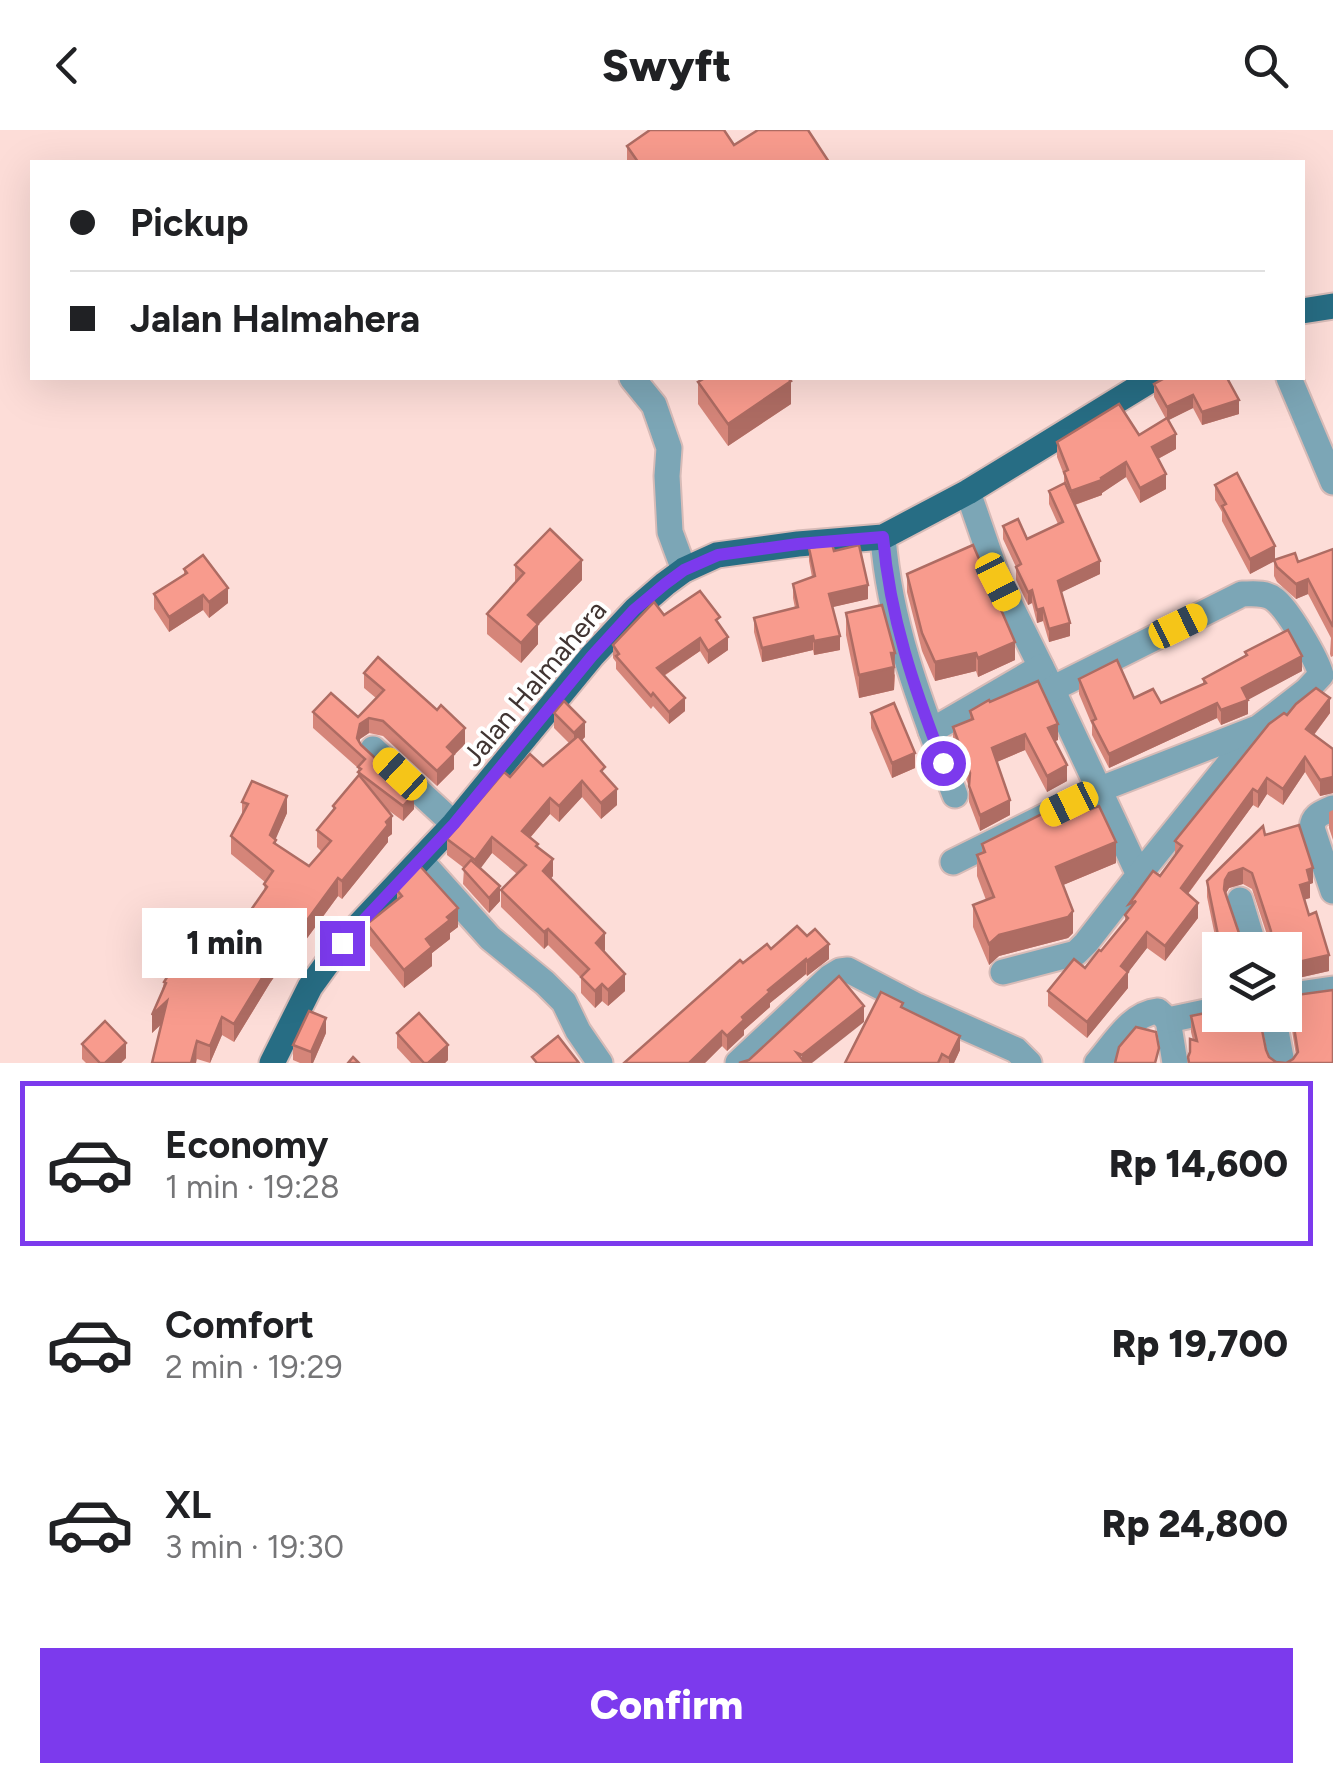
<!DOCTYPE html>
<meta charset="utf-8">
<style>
:root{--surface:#fff;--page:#f6f6f6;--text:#202124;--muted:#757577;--line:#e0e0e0;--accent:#7c3aed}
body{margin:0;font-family:Figtree,sans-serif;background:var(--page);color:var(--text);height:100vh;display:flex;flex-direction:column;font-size:38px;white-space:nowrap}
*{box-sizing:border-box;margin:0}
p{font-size:32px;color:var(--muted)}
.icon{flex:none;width:55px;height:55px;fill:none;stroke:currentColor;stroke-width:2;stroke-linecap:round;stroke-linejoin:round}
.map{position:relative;height:933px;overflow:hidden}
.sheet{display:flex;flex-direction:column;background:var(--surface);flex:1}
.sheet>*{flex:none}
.banner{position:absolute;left:30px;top:30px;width:1275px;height:220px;border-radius:0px;box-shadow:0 10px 40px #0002;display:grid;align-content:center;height:220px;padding:0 40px;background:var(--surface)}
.fabs{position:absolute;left:1202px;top:802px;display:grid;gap:20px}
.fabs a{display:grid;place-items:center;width:100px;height:100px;border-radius:0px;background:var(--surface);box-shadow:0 10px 40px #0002;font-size:50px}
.end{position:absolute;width:45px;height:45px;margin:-22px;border:12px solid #7c3aed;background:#fff;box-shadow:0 0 0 5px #fff}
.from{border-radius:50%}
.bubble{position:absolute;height:70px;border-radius:0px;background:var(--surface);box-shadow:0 10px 40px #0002;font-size:32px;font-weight:800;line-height:70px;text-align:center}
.car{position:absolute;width:30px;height:60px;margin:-30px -15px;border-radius:12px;box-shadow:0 0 8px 2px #0007;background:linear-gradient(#f5c518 24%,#345 0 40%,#f5c518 0 76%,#345 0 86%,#f5c518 0)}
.banner b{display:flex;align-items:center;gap:35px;height:95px;font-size:38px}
.banner b+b{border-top:2px solid var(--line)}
.banner i{width:25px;height:25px;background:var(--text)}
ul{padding:18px 0 0;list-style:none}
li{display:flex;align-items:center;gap:30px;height:165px;margin:0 20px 15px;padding:0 20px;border:5px solid transparent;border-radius:0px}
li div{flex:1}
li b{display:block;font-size:38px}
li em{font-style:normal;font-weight:800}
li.active{border-color:var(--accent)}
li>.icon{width:90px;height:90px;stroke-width:1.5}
.button{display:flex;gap:20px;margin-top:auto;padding:20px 40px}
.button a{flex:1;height:115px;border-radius:0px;background:var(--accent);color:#fff;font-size:40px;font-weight:800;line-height:115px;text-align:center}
header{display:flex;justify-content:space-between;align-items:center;height:130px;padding:0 40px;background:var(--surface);font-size:45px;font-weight:800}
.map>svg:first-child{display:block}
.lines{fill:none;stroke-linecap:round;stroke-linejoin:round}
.minor-casing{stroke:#d7bbb7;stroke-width:29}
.major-casing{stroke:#d7bbb7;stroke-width:29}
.minor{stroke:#7ca6b6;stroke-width:25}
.major{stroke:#276d84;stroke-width:25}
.wall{fill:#d58579}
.shaded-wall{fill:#ae6c63}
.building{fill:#f89b8d;stroke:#ae6c63;stroke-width:2.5}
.route{stroke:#7c3aed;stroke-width:12}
.labels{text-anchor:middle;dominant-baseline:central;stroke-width:8;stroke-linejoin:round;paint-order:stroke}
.street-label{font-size:28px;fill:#403432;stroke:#fff}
</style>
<header><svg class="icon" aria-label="back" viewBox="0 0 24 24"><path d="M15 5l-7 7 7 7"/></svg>Swyft<svg class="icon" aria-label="search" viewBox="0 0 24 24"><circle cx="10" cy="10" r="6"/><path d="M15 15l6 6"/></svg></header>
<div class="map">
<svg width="1333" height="933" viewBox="0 0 1333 933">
<rect width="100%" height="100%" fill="#fdddd8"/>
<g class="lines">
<!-- minor casing -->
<g class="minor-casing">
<g id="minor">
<polyline points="632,248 654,275 669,318 667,346 670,402 684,440"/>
<polyline points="1289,248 1333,352"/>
<polyline points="968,362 999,452 1052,559 1139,745 1086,813 1076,823 1003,842"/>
<path d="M883 407C890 498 923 580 955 665"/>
<path d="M1052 559 1242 464C1252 464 1265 462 1274 469 1287 478 1317 529 1321 545L1306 561 1258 598 1139 745"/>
<polyline points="931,601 1041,537"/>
<polyline points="373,619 454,694"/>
<path d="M1333 678C1322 683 1313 685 1312 698L1333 761"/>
<polyline points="421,731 490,808 545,853 564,872 578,901 600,933"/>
<polyline points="953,732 1098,660 1255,599"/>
<polyline points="1240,770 1255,820"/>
<polyline points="1285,866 1333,859"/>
<polyline points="1273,885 1282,933"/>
<polyline points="1168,890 1175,933"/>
<polyline points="738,933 830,847 840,841 848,840 917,876 1016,920 1029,933"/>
<path d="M1097 933C1114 914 1130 884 1158 881L1168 890 1220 879"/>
</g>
</g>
<!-- major casing -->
<g class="major-casing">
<g id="major">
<polyline points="1302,181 1333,176"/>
<polyline points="272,933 310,857 342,813 454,694 592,526 635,480 665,454 684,440 717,425 798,414 883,407 968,362 1154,248"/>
</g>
</g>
<!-- minor -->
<use href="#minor" class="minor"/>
<!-- major -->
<use href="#major" class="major"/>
</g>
<!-- wall -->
<g class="wall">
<polygon points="734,15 829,32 627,32 627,16"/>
<polygon points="1165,248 1239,284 1202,295 1193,278 1168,290 1176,319 1158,329 1166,359 1140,373 1126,347 1102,363 1102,365 1075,375 1100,444 1061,462 1070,506 1049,512 1043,491 1037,493 1032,473 1028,475 1016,450 1016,437 1003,409 1003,396 1027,409 1058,394 1049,374 1049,361 1064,354 1064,345 1057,327 1057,312 1139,305 1166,289 1154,267 1154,254"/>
<polygon points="698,252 791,274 728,316 698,274"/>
<polygon points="1215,355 1275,430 1298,432 1333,419 1333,526 1331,527 1330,524 1331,508 1308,464 1296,469 1277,452 1274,446 1274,431 1250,444 1222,391 1222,382 1215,370"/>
<polygon points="809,418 834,421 868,469 832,477 840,520 814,525 813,520 762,532 754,502 754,488 795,478 793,468 793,454 812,447 809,431"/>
<polygon points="515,435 582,450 538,495 538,514 521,533 487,504 487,484 515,453"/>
<polygon points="184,439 228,473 209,488 203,480 169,502 154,479 154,464 184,445"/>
<polygon points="907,444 1015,530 978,547 976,541 935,551 922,521 907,462"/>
<polygon points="846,483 895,545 894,560 859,568 846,505"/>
<polygon points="664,485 720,495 728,520 708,534 700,521 664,546 685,581 669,594 653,576 651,579 616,539 616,532 613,528 613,515"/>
<polygon points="1245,522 1302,541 1248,569 1248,584 1221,595 1217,588 1109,638 1092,605 1092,595 1079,564 1079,549 1134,568 1161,573 1203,554 1203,549 1245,526"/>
<polygon points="364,543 465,614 454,625 454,639 437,656 383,606 369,603 360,609 360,612 414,679 403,691 384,677 392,704 388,707 388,712 342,769 338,766 294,826 290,824 270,853 234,912 222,905 210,933 197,929 196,933 152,933 161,894 152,903 164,852 193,825 230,810 264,762 265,752 231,724 231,706 242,685 242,672 287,683 275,709 276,714 309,736 322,722 317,717 317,700 333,680 333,676 358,646 358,638 313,598 313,582 358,587 376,568 364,558"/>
<polygon points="990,572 1058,610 1055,611 1067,651 1047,662 1025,620 997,632 1010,685 980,701 969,672 969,657 953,613 953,597 970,590 970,581"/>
<polygon points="554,583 585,607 582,610 605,646 617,675 601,689 582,667 559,692 550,684 530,708 538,718 553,746 551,748 605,820 604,822 625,861 608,876 602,871 595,878 581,863 581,848 548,815 544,819 501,777 501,760 517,744 492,723 480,738 500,771 489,783 463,754 464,738 447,725 447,709 510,647 543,636 569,613 554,598"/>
<polygon points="871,583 915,638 892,648 871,598"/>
<polygon points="1330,583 1314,605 1333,619 1333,663 1320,666 1305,642 1283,675 1267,664 1258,678 1253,675 1188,764 1198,788 1165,831 1147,818 1128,842 1128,858 1087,908 1048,876 1048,861 1085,838 1101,821 1125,791 1125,785 1160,746 1175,725 1175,711 1287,585"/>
<polygon points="1333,680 1333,710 1329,698 1329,682"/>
<polygon points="1068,688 1116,733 1063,755 1073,803 1068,808 999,826 989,835 973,797 973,775 986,770 977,746 977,725 982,723 982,714"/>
<polygon points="1265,705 1313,753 1310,754 1310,768 1304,769 1329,841 1285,851 1285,820 1261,819 1269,811 1252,759 1243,754 1229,758 1226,763 1220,820 1220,864 1212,864 1205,829 1205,813 1216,811 1207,767 1207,751"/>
<polygon points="397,760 458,797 450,803 450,809 432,823 432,836 404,858 367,812 367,794 397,770"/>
<polygon points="771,819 829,829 807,846 806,844 770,873 770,877 744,900 744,905 727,921 722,916 705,933 743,833"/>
<polygon points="1289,866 1333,933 1188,933 1188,927 1190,922 1193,910 1191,902 1191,886 1266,920 1269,927 1276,932 1286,933 1293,929 1296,925 1289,882"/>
<polygon points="903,878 960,920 954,933 845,933"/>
<polygon points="326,903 313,933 300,933 293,930 293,915"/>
<polygon points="397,903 448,930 445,933 411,933 397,918"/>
<polygon points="82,914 126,928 121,933 86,933 82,929"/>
</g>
<!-- shaded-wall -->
<g class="shaded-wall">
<polygon points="791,251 791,274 728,316 728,294"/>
<polygon points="1193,265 1193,278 1167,291 1167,277"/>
<polygon points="1239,270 1239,284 1202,295 1202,282"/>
<polygon points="1176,304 1176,319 1152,332 1152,317"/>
<polygon points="1126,332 1126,347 1102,363 1102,365 1071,376 1071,361 1101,348"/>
<polygon points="1166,344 1166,359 1140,373 1140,358"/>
<polygon points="1275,416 1275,431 1250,444 1250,429"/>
<polygon points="582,430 582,450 538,495 538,514 521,533 521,513 528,485"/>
<polygon points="1100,431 1100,444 1058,464 1058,451"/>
<polygon points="1308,449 1308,464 1296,469 1296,454"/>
<polygon points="868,455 868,469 829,478 829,464"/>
<polygon points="228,458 228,473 209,488 209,472"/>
<polygon points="1032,460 1032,473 1028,475 1028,462"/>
<polygon points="203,465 203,480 169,502 169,487"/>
<polygon points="1043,478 1043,491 1037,493 1037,480"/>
<polygon points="1070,493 1070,506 1049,512 1049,499"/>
<polygon points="813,506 813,520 762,532 762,518"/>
<polygon points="840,506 840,520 814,525 814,511"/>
<polygon points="728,507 728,520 708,534 708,521"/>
<polygon points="700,508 700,521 657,550 657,538"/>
<polygon points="1015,512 1015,530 978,547 978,528"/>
<polygon points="891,523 895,523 894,560 859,568 859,545"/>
<polygon points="976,523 976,541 935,551 935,532"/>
<polygon points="1302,526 1302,541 1246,571 1248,570 1248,584 1221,595 1221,580 1242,558"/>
<polygon points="685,568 685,581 669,594 669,582"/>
<polygon points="1330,568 1330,583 1306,615 1306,599"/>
<polygon points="1217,573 1217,588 1109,638 1109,624"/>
<polygon points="369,588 369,603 360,609 357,623 357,608 360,594"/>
<polygon points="585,592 585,607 574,618 574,603"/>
<polygon points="1058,594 1058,610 1048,614 1048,598"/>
<polygon points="465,598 465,614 454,625 454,639 437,656 437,641 447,617"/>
<polygon points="1025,604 1025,620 992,634 992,618"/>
<polygon points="915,623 915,638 892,648 892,633"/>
<polygon points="1305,627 1305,642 1283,675 1283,659"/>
<polygon points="1067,635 1067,651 1047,662 1047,646"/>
<polygon points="1333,647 1333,663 1320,666 1320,650"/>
<polygon points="1267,648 1267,664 1258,678 1258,662"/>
<polygon points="582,651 582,667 559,692 559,676"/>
<polygon points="617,659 617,675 601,689 601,673"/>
<polygon points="1253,659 1253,675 1181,773 1181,758"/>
<polygon points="414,664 414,679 403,691 403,676"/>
<polygon points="287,666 287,683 274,713 276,710 276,728 270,705"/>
<polygon points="550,668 550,684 522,717 522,701"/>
<polygon points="1010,670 1010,685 980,701 980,685"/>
<polygon points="392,686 392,704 388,707 388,712 342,769 342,751"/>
<polygon points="492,707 492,723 475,746 475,730"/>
<polygon points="1116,712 1116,733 1056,758 1056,737"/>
<polygon points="553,729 553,746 543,758 543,741"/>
<polygon points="1243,738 1243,754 1229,758 1225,765 1225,750 1229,743"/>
<polygon points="1313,738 1313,753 1310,754 1310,768 1300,771 1300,755 1307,740"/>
<polygon points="338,748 338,766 294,826 294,808"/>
<polygon points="500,756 500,771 489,783 489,768"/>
<polygon points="1198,773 1198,788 1165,831 1165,816"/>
<polygon points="458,778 458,797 450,803 450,809 432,823 432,836 404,858 404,840 426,809 447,787"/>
<polygon points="1073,781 1073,803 1068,808 999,826 989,835 989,814 999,805"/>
<polygon points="548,799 548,815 544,819 544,802"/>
<polygon points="1147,802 1147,818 1127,844 1128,842 1128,858 1087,908 1087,892 1121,836"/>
<polygon points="605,803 605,820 596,830 596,813"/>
<polygon points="290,806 290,824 270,853 234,912 234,894 270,835"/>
<polygon points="829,814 829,829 807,846 807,831"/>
<polygon points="1329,825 1329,841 1285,851 1285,835"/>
<polygon points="806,829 806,844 770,873 770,877 744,900 744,905 727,921 727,906 742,887 768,860"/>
<polygon points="625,844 625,861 608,876 608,860"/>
<polygon points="602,854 602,871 595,878 595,861"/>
<polygon points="167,871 167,889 152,903 152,885"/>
<polygon points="864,876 864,892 812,933 802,933 802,925"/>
<polygon points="222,887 222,905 210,933 210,916"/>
<polygon points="326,888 326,903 313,933 311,933 311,922"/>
<polygon points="722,901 722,916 705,933 689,933"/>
<polygon points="960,906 960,920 954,933 949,933 949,928"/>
<polygon points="197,911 196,933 191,933"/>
<polygon points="126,913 126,928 121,933 105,933"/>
<polygon points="448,915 448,930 445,933 428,933"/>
</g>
<!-- building -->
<g class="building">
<polygon points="650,0 724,0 734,15 758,0 808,0 829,32 638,32 627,16"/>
<polygon points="705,248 788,248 791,251 728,294 698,252"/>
<polygon points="1165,248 1227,248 1239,270 1202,282 1193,265 1167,277 1154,254"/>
<polygon points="1119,274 1139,305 1167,288 1176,304 1152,317 1166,344 1140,358 1126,332 1101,348 1102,350 1071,361 1064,342 1068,340 1057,312"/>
<polygon points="1237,343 1275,416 1250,429 1222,376 1226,374 1215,355"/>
<polygon points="1065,353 1100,431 1058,451 1070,493 1049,499 1043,478 1037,480 1032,460 1028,462 1016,437 1021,434 1003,396 1018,389 1027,409 1063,392 1049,361"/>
<polygon points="550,399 582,430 528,485 538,494 521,513 487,484 524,443 515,435"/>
<polygon points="832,414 834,421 859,415 868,455 829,464 840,506 814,511 813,506 762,518 754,488 798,477 793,454 815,446 809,418"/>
<polygon points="973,415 1015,512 978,528 976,523 935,532 922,503 907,444"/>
<polygon points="1333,419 1333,497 1308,449 1296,454 1277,437 1274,430 1295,423 1298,432"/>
<polygon points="203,425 228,458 209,472 203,465 169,487 154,464 187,443 184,439"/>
<polygon points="700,461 720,487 716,490 728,507 708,521 700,508 657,538 685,568 669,582 653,563 651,566 616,526 619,524 613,515 654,472 664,485"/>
<polygon points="882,475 895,523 891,523 894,537 859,545 846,483"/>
<polygon points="1288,500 1302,526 1242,558 1248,570 1221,580 1217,573 1109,624 1092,591 1096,589 1079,549 1117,530 1134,568 1153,559 1161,573 1206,553 1203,549 1247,525 1245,522"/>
<polygon points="378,527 437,580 441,575 465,598 447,617 454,624 437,641 383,591 369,588 360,594 357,608 361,615 414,664 403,676 358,642 361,639 358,637 365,629 313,582 331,563 358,587 384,560 364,543"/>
<polygon points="1038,551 1058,594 1048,598 1067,635 1047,646 1025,604 992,618 1010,670 980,685 969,656 970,643 953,597 973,589 970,581 989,570 990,572"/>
<polygon points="1316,558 1330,568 1306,599 1333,619 1333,647 1320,650 1305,627 1283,659 1267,648 1258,662 1253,659 1181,758 1198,773 1165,816 1147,802 1121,836 1128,842 1087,892 1048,861 1074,829 1085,838 1099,820 1101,821 1128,788 1125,785 1136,771 1129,774 1153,741 1160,746 1182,716 1175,711 1269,594 1284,583 1287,585 1296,574"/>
<polygon points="564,571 585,592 574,603 554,583"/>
<polygon points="894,573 915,623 892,633 871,583"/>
<polygon points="578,606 605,637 601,641 617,659 601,673 582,651 559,676 550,668 522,701 538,714 536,716 553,729 543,741 605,803 596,813 625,844 608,860 602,854 595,861 581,847 589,839 548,799 544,802 501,760 526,735 492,707 475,730 447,709 504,642 510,647 530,624 543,636"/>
<polygon points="359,645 392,686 386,692 388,695 342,751 338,748 294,808 290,806 270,835 234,894 222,887 210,916 197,911 191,933 152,933 167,871 152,885 166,853 164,852 184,820 193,825 211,798 230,810 267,757 264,754 273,741 231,706 248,674 242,672 252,651 287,666 270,705 276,710 274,713 309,736 331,711 317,700 335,678 333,676"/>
<polygon points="1062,674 1068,688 1099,676 1116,712 1056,737 1073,781 1068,787 999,805 989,814 973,775 994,767 977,725 985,722 982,714"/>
<polygon points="1299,695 1313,738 1307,740 1310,752 1300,755 1309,785 1316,782 1329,825 1285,835 1285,820 1255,820 1261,819 1270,809 1271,801 1252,743 1243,738 1229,743 1225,750 1224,759 1243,815 1252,820 1220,820 1220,848 1212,848 1205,813 1219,810 1207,751 1263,696 1265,705"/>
<polygon points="471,730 500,756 489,768 463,739"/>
<polygon points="420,736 458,778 447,787 450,790 426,809 432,817 404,840 367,794 402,766 397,760"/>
<polygon points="797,796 807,806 815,799 829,814 807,831 806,829 768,860 770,862 742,887 744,890 727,906 722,901 689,933 624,933 740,830 743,833 767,814 771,819"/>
<polygon points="839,846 864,876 802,925 797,923 805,933 739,933 749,930"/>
<polygon points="1333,860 1333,933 1189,933 1188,927 1190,922 1190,909 1197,911 1191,886 1220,880 1220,885 1259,885 1266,920 1269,927 1276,932 1286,933 1293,929 1298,922 1289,866"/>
<polygon points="881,862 903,873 901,877 960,906 949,928 942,924 938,933 845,933"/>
<polygon points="309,881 326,888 311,922 293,915"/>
<polygon points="419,883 448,915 428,933 424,933 397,903"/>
<polygon points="105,891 126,913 105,933 100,933 82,914"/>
<polygon points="1136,897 1156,902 1159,918 1155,933 1115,933 1119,917"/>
<polygon points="558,906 579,933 537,933 532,927"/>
<polygon points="353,927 359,933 348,933"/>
</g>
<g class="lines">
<!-- route -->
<path class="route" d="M342 813 454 694 592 526 634 480 665 454 684 440 718 425 798 414 883 407C890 488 914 558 943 633"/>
</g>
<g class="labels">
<!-- street labels -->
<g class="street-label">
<text transform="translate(534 553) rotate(-50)">Jalan Halmahera</text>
</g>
</g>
</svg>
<div class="fabs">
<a><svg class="icon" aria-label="layers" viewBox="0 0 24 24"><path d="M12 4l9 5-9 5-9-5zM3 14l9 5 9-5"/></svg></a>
</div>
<i class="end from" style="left:943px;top:633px"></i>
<i class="end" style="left:342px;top:813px"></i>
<div class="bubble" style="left:142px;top:778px;width:165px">1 min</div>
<i class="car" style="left:998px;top:452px;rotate:153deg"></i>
<i class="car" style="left:1178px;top:496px;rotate:64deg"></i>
<i class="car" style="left:400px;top:644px;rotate:313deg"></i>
<i class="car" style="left:1069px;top:674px;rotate:244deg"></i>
<div class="banner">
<b><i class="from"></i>Pickup</b>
<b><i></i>Jalan Halmahera</b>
</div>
</div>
<section class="sheet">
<ul>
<li class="active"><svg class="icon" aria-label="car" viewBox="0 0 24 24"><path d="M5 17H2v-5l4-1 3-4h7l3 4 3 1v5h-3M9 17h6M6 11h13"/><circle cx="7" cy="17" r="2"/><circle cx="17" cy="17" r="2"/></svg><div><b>Economy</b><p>1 min · 19:28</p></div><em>Rp 14,600</em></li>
<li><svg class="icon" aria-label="car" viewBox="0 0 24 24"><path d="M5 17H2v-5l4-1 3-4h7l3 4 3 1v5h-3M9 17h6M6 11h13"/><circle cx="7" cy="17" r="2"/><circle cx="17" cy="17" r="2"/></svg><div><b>Comfort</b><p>2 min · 19:29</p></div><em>Rp 19,700</em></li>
<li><svg class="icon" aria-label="car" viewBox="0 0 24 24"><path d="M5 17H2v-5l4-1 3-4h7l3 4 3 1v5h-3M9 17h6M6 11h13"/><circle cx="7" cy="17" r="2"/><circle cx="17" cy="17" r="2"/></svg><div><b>XL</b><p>3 min · 19:30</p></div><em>Rp 24,800</em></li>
</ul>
<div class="button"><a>Confirm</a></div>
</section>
